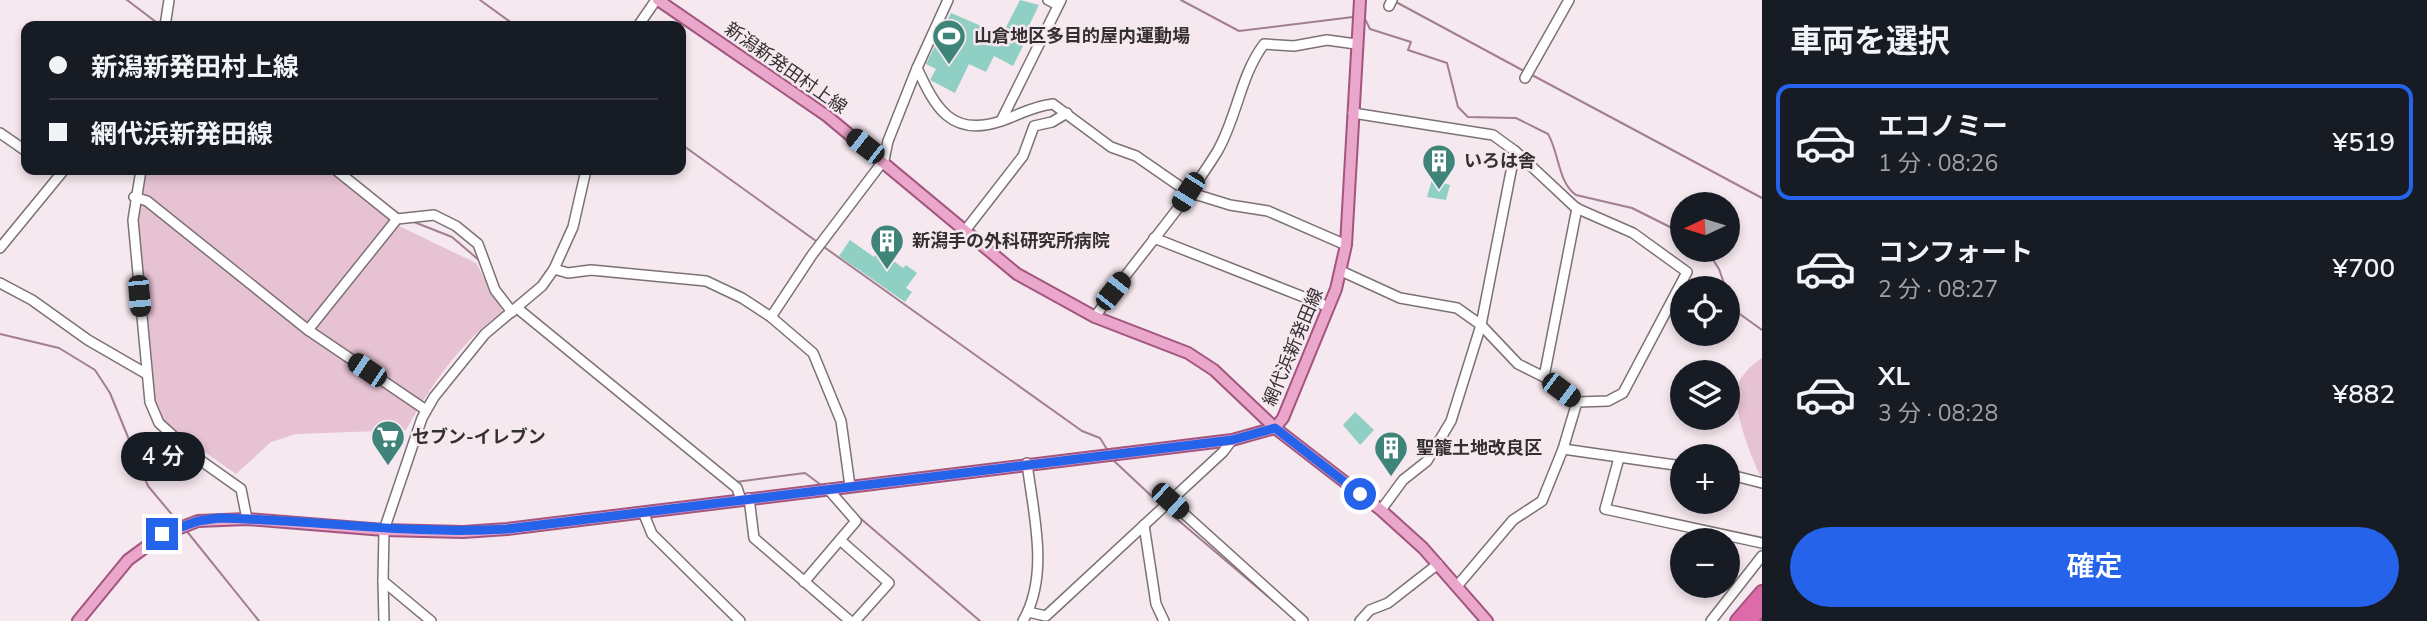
<!DOCTYPE html>
<html lang="ja">
<meta charset="utf-8">
<style>
:root{--surface:#171b24;--page:#20242c;--text:#f1f3f6;--muted:#9ea1a6;--line:#363941;--accent:#2563eb}
body{margin:0;font-family:"Nunito Sans","Noto Sans JP",sans-serif;background:var(--page);color:var(--text);height:100vh;display:flex;flex-direction:column;font-size:26px;white-space:nowrap}
*{box-sizing:border-box;margin:0}
p{font-size:23px;color:var(--muted)}
.icon{flex:none;width:38px;height:38px;fill:none;stroke:currentColor;stroke-width:2;stroke-linecap:round;stroke-linejoin:round}
.map{position:relative;flex:1;overflow:hidden}
.details{display:flex;flex-direction:column;background:var(--surface);width:665px}
.details>*{flex:none}
.top-card{position:absolute;left:21px;top:21px;width:665px;height:154px;border-radius:14px;box-shadow:0 4px 10px #0003;display:grid;align-content:center;height:154px;padding:0 28px;background:var(--surface)}
.needle{width:46px;rotate:266deg}
.fabs{position:absolute;left:1670px;top:192px;display:grid;gap:14px}
.fabs a{display:grid;place-items:center;width:70px;height:70px;border-radius:50%;background:var(--surface);box-shadow:0 4px 10px #0003;font-size:35px}
.end{position:absolute;width:32px;height:32px;margin:-16px;border:9px solid #2563eb;background:#fff;box-shadow:0 0 0 4px #fff}
.from{border-radius:50%}
.bubble{position:absolute;height:49px;border-radius:24px;background:var(--surface);box-shadow:0 4px 10px #0003;font-size:23px;font-weight:600;line-height:49px;text-align:center}
.car{position:absolute;width:21px;height:42px;margin:-21px -10px;border-radius:9px;box-shadow:0 0 5px 2px #0007;background:linear-gradient(#222 24%,#8ab4d8 0 40%,#222 0 76%,#8ab4d8 0 86%,#222 0)}
.top-card b{display:flex;align-items:center;gap:24px;height:66px;font-size:26px}
.top-card b+b{border-top:2px solid var(--line)}
.top-card i{width:18px;height:18px;background:var(--text)}
ul{padding:0;list-style:none}
li{display:flex;align-items:center;gap:21px;height:116px;margin:0 14px 10px;padding:0 14px;border:4px solid transparent;border-radius:14px}
li div{flex:1}
li b{display:block;font-size:26px}
li em{font-style:normal;font-weight:600}
li.active{border-color:var(--accent)}
li>.icon{width:63px;height:63px;stroke-width:1.5}
h2{padding:0 28px;font-size:32px;line-height:84px}
.primary-button{display:flex;gap:14px;margin-top:auto;padding:14px 28px}
.primary-button a{flex:1;height:80px;border-radius:42px;background:var(--accent);color:#fff;font-size:28px;font-weight:600;line-height:80px;text-align:center}
main{display:flex;flex:1;min-height:0}
.map>svg:first-child{display:block}
.green{fill:#e6c2d2}
.lines{fill:none;stroke-linecap:round;stroke-linejoin:round}
.stream{stroke:#a27e8f;stroke-width:2}
.building{fill:#90cfc4}
.minor-casing{stroke:#7c7176;stroke-width:12}
.major-casing{stroke:#a2567f;stroke-width:14}
.highway-casing{stroke:#a2567f;stroke-width:16}
.minor{stroke:#fff;stroke-width:9}
.major{stroke:#eba6cb;stroke-width:10}
.highway{stroke:#dd6ba9;stroke-width:12}
.route{stroke:#2563eb;stroke-width:9}
.labels{text-anchor:middle;dominant-baseline:central;stroke-width:5;stroke-linejoin:round;paint-order:stroke}
.poi-label{font-size:18px;font-weight:bold;fill:#342f31;stroke:#f5e8ee;text-anchor:start}
.street-label{font-size:18px;fill:#342f31;stroke:#f5e8ee}
</style>
<main>
<div class="map">
<svg width="1762" height="621" viewBox="0 0 1762 621">
<rect width="100%" height="100%" fill="#f5e8ee"/>
<!-- green -->
<g class="green">
<path d="M147 170H329L401 227 476 263 503 312C461 341 431 385 406 430L296 434 271 442 236 474 165 424 155 403 138 216Z"/>
<path d="M1762 358V479C1752 461 1732 408 1737 388 1740 376 1752 364 1762 358Z"/>
</g>
<g class="lines">
<!-- stream -->
<g class="stream">
<polyline points="127,0 160,25"/>
<polyline points="480,0 516,26"/>
<polyline points="1181,0 1239,31 1353,17"/>
<polyline points="1396,2 1524,71"/>
<path d="M1365 19 1370 29 1411 42 1408 50 1447 63 1458 107 1468 117 1516 118 1548 134C1559 152 1558 183 1576 195L1632 208 1682 233"/>
<polyline points="1532,75 1762,198"/>
<polyline points="681,144 816,241"/>
<polyline points="376,197 399,214"/>
<polyline points="414,222 452,237 480,261"/>
<polyline points="824,247 1082,431 1100,438 1108,451"/>
<polyline points="1707,250 1719,269 1726,289"/>
<polyline points="1727,291 1737,312 1762,330"/>
<polyline points="0,334 59,348 95,370 110,393 148,486 179,523"/>
<polyline points="1112,459 1161,505"/>
<polyline points="736,482 805,473 821,485"/>
<polyline points="1165,509 1291,616"/>
<polyline points="860,518 980,621"/>
<polyline points="185,529 259,621"/>
</g>
</g>
<!-- building -->
<g class="building">
<polygon points="1020,0 1039,5 1020,44 1023,46 1013,66 994,56 986,72 969,64 955,93 930,80 936,69 926,64 951,13 1002,35"/>
<polygon points="1432,180 1450,185 1446,200 1427,197"/>
<polygon points="850,240 874,257 879,250 903,268 906,265 917,273 906,288 912,292 905,302 839,256"/>
<polygon points="1355,412 1374,430 1360,445 1343,425"/>
</g>
<g class="lines">
<!-- minor casing -->
<g class="minor-casing">
<g id="minor">
<polyline points="1048,0 1058,5"/>
<polyline points="1389,6 1392,0"/>
<polyline points="165,26 169,0"/>
<polyline points="638,26 656,0"/>
<path d="M917 68C935 107 951 138 1001 121 1019 115 1033 106 1053 104L1111 147 1136 156 1188 192 1230 205 1268 211 1346 245"/>
<polyline points="1525,78 1569,0"/>
<polyline points="1001,121 1061,0"/>
<polyline points="0,133 26,151"/>
<polyline points="141,170 133,220 150,402 159,423 200,460 241,489 247,519"/>
<polyline points="336,170 397,219"/>
<polyline points="134,197 147,201 308,330 426,410"/>
<polyline points="964,232 1023,156 1034,126 1052,122 1067,113"/>
<polyline points="1154,238 1329,307"/>
<polyline points="0,248 64,170"/>
<polyline points="554,269 568,273 591,270 706,281 742,298 771,317 813,353 841,421 850,486"/>
<polyline points="1341,271 1400,298 1457,308 1481,325 1518,364 1544,377 1577,402 1608,401 1623,393 1687,272 1633,233 1576,208 1515,151 1493,135 1353,113"/>
<polyline points="0,283 32,300 88,340 145,373"/>
<polyline points="517,308 737,488 741,500"/>
<polyline points="771,317 812,255 884,160 888,141 917,68 948,0"/>
<path d="M1095 317C1134 261 1181 210 1217 152 1237 118 1240 76 1264 44L1294 46 1327 40 1356 44"/>
<polyline points="308,330 397,219 434,215 456,226 478,244 495,290 512,312"/>
<polyline points="1544,377 1577,208"/>
<polyline points="1563,449 1682,466"/>
<polyline points="1619,458 1605,509 1762,543"/>
<polyline points="1727,474 1762,483"/>
<polyline points="749,498 754,538 850,621"/>
<polyline points="1170,501 1303,621"/>
<polyline points="1381,510 1403,480 1427,461 1451,421 1481,325 1515,151"/>
<polyline points="643,512 652,534 740,621"/>
<polyline points="1144,525 1156,604 1164,621"/>
<polyline points="840,540 889,583 855,621"/>
<polyline points="383,581 384,621"/>
<polyline points="804,582 856,521 828,489"/>
<polyline points="1458,585 1513,520 1542,501 1563,449 1577,402"/>
<polyline points="1028,612 1046,616 1223,452 1232,440"/>
<polyline points="431,621 383,581 384,530 422,418 434,397 485,334 542,286 554,269 573,227 586,170"/>
<path d="M1023 621C1050 574 1033 513 1027 463"/>
<polyline points="1360,621 1370,610 1388,603 1438,564"/>
<polyline points="1711,621 1762,556"/>
</g>
</g>
<!-- major casing -->
<g class="major-casing">
<g id="major">
<polyline points="658,0 827,116 1017,274 1095,317 1188,353 1214,370 1275,428 1381,510 1423,548 1487,621"/>
<polyline points="78,621 128,560 162,535 198,521 247,519 384,530 463,532 507,529 1232,440 1275,428 1283,418 1336,289 1346,245 1360,0"/>
</g>
</g>
<!-- highway casing -->
<g class="highway-casing">
<g id="highway">
<polyline points="1737,621 1762,592"/>
<polyline points="1751,621 1762,607"/>
</g>
</g>
<!-- minor -->
<use href="#minor" class="minor"/>
<!-- major -->
<use href="#major" class="major"/>
<!-- highway -->
<use href="#highway" class="highway"/>
</g>
<g class="lines">
<!-- route -->
<path class="route" d="M162 534 198 521 219 518C316 520 410 535 507 529L1232 440 1275 428 1360 494"/>
</g>
<!-- icons -->
<defs>
<g id="stadium-pin" transform="scale(1.75)"><path d="M0 17L-7.5 6A9.5 9.5 0 1 1 7.5 6Z" fill="#3f8479" stroke="#f5e8ee"/><path d="M0-5a6.5 5 0 1 0 0 10a6.5 5 0 1 0 0-10ZM-3.5-1.8h7v3.6h-7Z" fill="#fff"/></g>
<g id="building-pin" transform="scale(1.75)"><path d="M0 17L-7.5 6A9.5 9.5 0 1 1 7.5 6Z" fill="#3f8479" stroke="#f5e8ee"/><path d="M-4-6H4V6H1V3H-1V6H-4ZM-2.5-4.3h1.7v1.8h-1.7ZM.8-4.3h1.7v1.8H.8ZM-2.5-1h1.7V.8h-1.7ZM.8-1h1.7V.8H.8Z" fill="#fff"/></g>
<g id="supermarket-pin" transform="scale(1.75)"><path d="M0 17L-7.5 6A9.5 9.5 0 1 1 7.5 6Z" fill="#3f8479" stroke="#f5e8ee"/><path d="M-6-5.5h2.5l.6 2H6L4.5 2H-2.5L-4.4-4H-6ZM-1.5 3.2a1.3 1.3 0 1 0 .1 0ZM3 3.2a1.3 1.3 0 1 0 .1 0Z" fill="#fff"/></g>
</defs>
<g fill-rule="evenodd">
<use href="#stadium-pin" x="949" y="36"/>
<use href="#building-pin" x="1439" y="161"/>
<use href="#building-pin" x="887" y="241"/>
<use href="#supermarket-pin" x="388" y="437"/>
<use href="#building-pin" x="1391" y="448"/>
</g>
<g class="labels">
<!-- poi labels -->
<g class="poi-label">
<text x="974" y="36">山倉地区多目的屋内運動場</text>
<text x="1464" y="161">いろは舎</text>
<text x="912" y="241">新潟手の外科研究所病院</text>
<text x="412" y="437">セブン-イレブン</text>
<text x="1416" y="448">聖籠土地改良区</text>
</g>
<!-- street labels -->
<g class="street-label">
<text transform="translate(786 68) rotate(35)">新潟新発田村上線</text>
<text transform="translate(1293 347) rotate(-67)">網代浜新発田線</text>
</g>
</g>
</svg>
<div class="fabs">
<a><svg class="needle" viewBox="-14 -14 28 28"><path d="M0-13l5 13h-10z" fill="#e53935"/><path d="M0 13l5-13h-10z" fill="#9ea1a6"/></svg></a>
<a><svg class="icon" aria-label="locate" viewBox="0 0 24 24"><circle cx="12" cy="12" r="6"/><path d="M12 2v4M12 18v4M2 12h4M18 12h4"/></svg></a>
<a><svg class="icon" aria-label="layers" viewBox="0 0 24 24"><path d="M12 4l9 5-9 5-9-5zM3 14l9 5 9-5"/></svg></a>
<a>+</a>
<a>−</a>
</div>
<i class="end from" style="left:1360px;top:494px"></i>
<i class="end" style="left:162px;top:534px"></i>
<div class="bubble" style="left:121px;top:432px;width:84px">4 分</div>
<i class="car" style="left:865px;top:146px;rotate:308deg"></i>
<i class="car" style="left:1188px;top:192px;rotate:212deg"></i>
<i class="car" style="left:1113px;top:291px;rotate:38deg"></i>
<i class="car" style="left:139px;top:296px;rotate:175deg"></i>
<i class="car" style="left:367px;top:370px;rotate:304deg"></i>
<i class="car" style="left:1561px;top:390px;rotate:127deg"></i>
<i class="car" style="left:1170px;top:501px;rotate:132deg"></i>
<div class="top-card">
<b><i class="from"></i>新潟新発田村上線</b>
<b><i></i>網代浜新発田線</b>
</div>
</div>
<section class="details">
<h2>車両を選択</h2>
<ul>
<li class="active"><svg class="icon" aria-label="car" viewBox="0 0 24 24"><path d="M5 17H2v-5l4-1 3-4h7l3 4 3 1v5h-3M9 17h6M6 11h13"/><circle cx="7" cy="17" r="2"/><circle cx="17" cy="17" r="2"/></svg><div><b>エコノミー</b><p>1 分 · 08:26</p></div><em>¥519</em></li>
<li><svg class="icon" aria-label="car" viewBox="0 0 24 24"><path d="M5 17H2v-5l4-1 3-4h7l3 4 3 1v5h-3M9 17h6M6 11h13"/><circle cx="7" cy="17" r="2"/><circle cx="17" cy="17" r="2"/></svg><div><b>コンフォート</b><p>2 分 · 08:27</p></div><em>¥700</em></li>
<li><svg class="icon" aria-label="car" viewBox="0 0 24 24"><path d="M5 17H2v-5l4-1 3-4h7l3 4 3 1v5h-3M9 17h6M6 11h13"/><circle cx="7" cy="17" r="2"/><circle cx="17" cy="17" r="2"/></svg><div><b>XL</b><p>3 分 · 08:28</p></div><em>¥882</em></li>
</ul>
<div class="primary-button"><a>確定</a></div>
</section>
</main>
